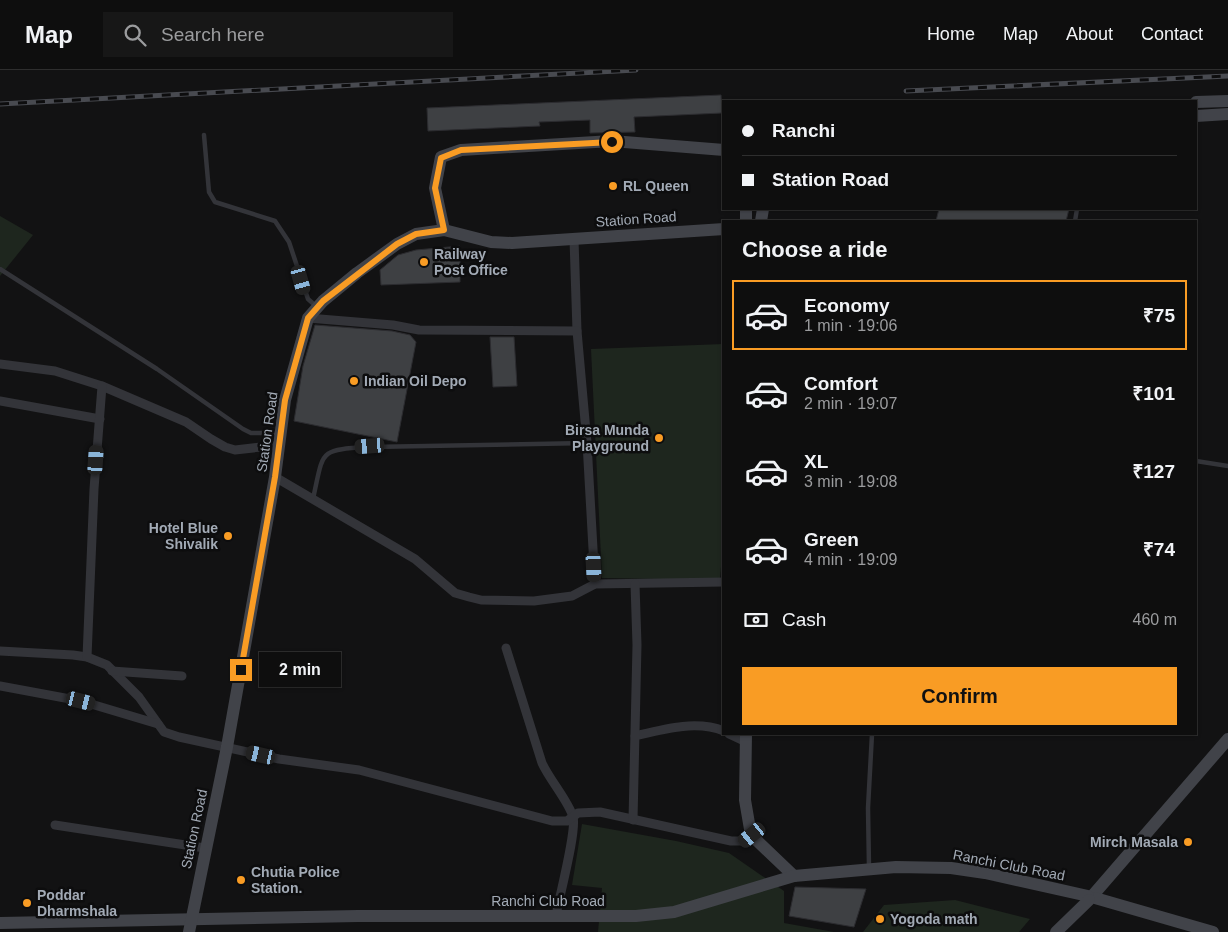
<!DOCTYPE html>
<meta charset="utf-8">
<style>
:root{--surface:#0e0e0e;--page:#171717;--text:#f1f3f6;--muted:#9b9c9e;--line:#2e2e2e;--accent:#f99c24}
body{margin:0;font-family:Arial,sans-serif;background:var(--page);color:var(--text);height:100vh;display:flex;flex-direction:column;font-size:19px;white-space:nowrap}
*{box-sizing:border-box;margin:0}
p{font-size:16px;color:var(--muted)}
.icon{flex:none;width:28px;height:28px;fill:none;stroke:currentColor;stroke-width:2;stroke-linecap:round;stroke-linejoin:round}
.map{position:relative;flex:1;overflow:hidden}
.panel{position:absolute;left:722px;top:150px;width:475px;height:515px;display:flex;flex-direction:column;background:var(--surface);border-radius:0px;box-shadow:0 1px 4px #0004,0 0 0 1px var(--line)}
.panel>*{flex:none}
.top-card{position:absolute;left:722px;top:30px;width:475px;height:110px;border-radius:0px;box-shadow:0 1px 4px #0004,0 0 0 1px var(--line);display:grid;align-content:center;height:110px;padding:0 20px;background:var(--surface)}
.end{position:absolute;width:22px;height:22px;margin:-11px;border:6px solid #f99c24;background:#111;box-shadow:0 0 0 2px #111}
.from{border-radius:50%}
.bubble{position:absolute;height:35px;border-radius:0px;background:var(--surface);box-shadow:0 1px 4px #0004,0 0 0 1px var(--line);font-size:16px;font-weight:700;line-height:35px;text-align:center}
.car{position:absolute;width:15px;height:30px;margin:-15px -8px;border-radius:6px;box-shadow:0 0 4px 1px #0007;background:linear-gradient(#222 24%,#8ab4d8 0 40%,#222 0 76%,#8ab4d8 0 86%,#222 0)}
.top-card b{display:flex;align-items:center;gap:18px;height:48px;font-size:19px}
.top-card b+b{border-top:1px solid var(--line)}
.top-card i{width:12px;height:12px;background:var(--text)}
ul{padding:0;list-style:none}
li{display:flex;align-items:center;gap:15px;height:70px;margin:0 10px 8px;padding:0 10px;border:2px solid transparent;border-radius:0px}
li div{flex:1}
li b{display:block;font-size:19px}
li em{font-style:normal;font-weight:700}
li.on{border-color:var(--accent)}
li>.icon{width:45px;height:45px;stroke-width:1.5}
h2{padding:0 20px;font-size:22px;line-height:60px}
.pay{display:flex;align-items:center;gap:12px;height:55px;padding:0 20px;font-size:19px}
.pay p{margin-inline-start:auto}
.cta{display:flex;gap:10px;margin-top:auto;padding:10px 20px}
.cta a{flex:1;height:58px;border-radius:0px;background:var(--accent);color:#111;font-size:20px;font-weight:700;line-height:58px;text-align:center}
header{display:flex;align-items:center;gap:30px;box-sizing:border-box;height:70px;padding:0 25px;background:var(--surface);border-bottom:1px solid var(--line)}
header strong{font-size:24px}
nav{display:flex;gap:28px;margin-inline-start:auto;font-size:18px}
.search{width:350px;height:45px;background:var(--page);display:flex;align-items:center;gap:12px;box-sizing:border-box;padding:0 18px;border-radius:0px;color:var(--muted);font-size:19px}
.map>svg:first-child{display:block}
.green{fill:#1e261e}
.building{fill:#3e4043;stroke:#2c2c30}
.lines{fill:none;stroke-linecap:round;stroke-linejoin:round}
.lane{stroke:#333439;stroke-width:4.5}
.street{stroke:#333439;stroke-width:9}
.secondary{stroke:#414349;stroke-width:12}
.rail-casing{stroke:#484a50;stroke-width:5}
.rail{stroke:#0d0d0e;stroke-width:3;stroke-dasharray:9;stroke-linecap:butt}
.route{stroke:#f99c24;stroke-width:6}
.poi-dot{fill:#f99c24;stroke:#0d0d0e;stroke-width:2}
.labels{text-anchor:middle;dominant-baseline:central;stroke-width:5;stroke-linejoin:round;paint-order:stroke}
.poi-label{font-size:14px;font-weight:bold;fill:#a2aab5;stroke:#0d0d0e;text-anchor:start}
.street-label{font-size:14px;fill:#a2aab5;stroke:#0d0d0e}
</style>
<header>
<strong>Map</strong>
<div class="search"><svg class="icon" aria-label="search" viewBox="0 0 24 24"><circle cx="10" cy="10" r="6"/><path d="M15 15l6 6"/></svg>Search here</div>
<nav><a>Home</a><a>Map</a><a>About</a><a>Contact</a></nav>
</header>
<div class="map">
<svg width="1228" height="862" viewBox="0 0 1228 862">
<rect width="100%" height="100%" fill="#121213"/>
<!-- green -->
<g class="green">
<polygon points="0,146 33,165 0,206"/>
<polygon points="724,274 724,457 720,510 602,508 591,279"/>
<polygon points="582,754 676,771 729,783 784,821 784,853 834,862 598,862 602,818 572,815"/>
<polygon points="955,830 1030,849 1019,862 863,862 884,835"/>
</g>
<!-- building -->
<g class="building">
<polygon points="721,25 722,43 634,47 635,62 590,63 590,50 539,52 540,56 428,61 427,38"/>
<polygon points="939,139 1069,139 1066,151 936,151"/>
<polygon points="460,176 460,212 381,215 380,200 398,185 416,180"/>
<polygon points="315,255 392,261 410,265 416,272 397,372 294,351 303,296"/>
<polygon points="490,267 514,267 517,316 493,317"/>
<polygon points="795,817 866,819 854,857 789,846"/>
</g>
<g class="lines">
<!-- lane -->
<g class="lane">
<polyline points="204,65 209,122 215,132 275,151 289,172 308,229 317,237"/>
<polyline points="1075,151 1077,139"/>
<polyline points="0,199 157,299 243,359 251,363 279,363"/>
<polyline points="1196,391 1228,396"/>
<path d="M313 429C324 379 318 380 370 377L587 373"/>
<polyline points="869,797 868,738 872,664"/>
</g>
<!-- street -->
<g class="street">
<polyline points="574,169 577,261"/>
<polyline points="308,248 393,255 419,260 577,261 587,373 595,514"/>
<polyline points="0,294 55,301 102,316 186,352 211,369 225,377 235,380 279,375"/>
<polyline points="0,331 100,349"/>
<polyline points="275,407 415,489 455,523 469,527 481,530 534,531 572,526 595,514 724,512"/>
<path d="M506 578 542 693C549 709 569 732 573 747 577 761 559 827 556 846"/>
<polyline points="0,581 73,585 87,587 107,595 139,627 164,662 179,667 279,689 359,700 552,751 567,751 578,743 600,742 731,771 743,771 751,765"/>
<polyline points="87,587 94,419 102,316"/>
<polyline points="112,601 182,606"/>
<polyline points="0,616 81,631 158,654"/>
<polyline points="729,664 746,672"/>
<path d="M635 666C664 659 696 650 724 661"/>
<polyline points="633,750 637,575 635,514"/>
<polyline points="55,755 205,778"/>
</g>
<!-- secondary -->
<g class="secondary">
<polyline points="1196,32 1228,31"/>
<polyline points="1196,46 1228,44"/>
<polyline points="746,139 746,151"/>
<polyline points="761,151 763,139"/>
<polyline points="444,160 435,118 441,87 461,80 612,71 724,80"/>
<polyline points="746,664 745,730 751,765 794,806"/>
<polyline points="1094,824 1228,669"/>
<polyline points="1095,828 1213,862"/>
<polyline points="0,853 358,846 636,846 674,842 794,806 896,797 951,798 985,803 1088,826"/>
<polyline points="189,862 227,677 275,407 285,330 308,248 323,231 357,203 397,174 416,164 444,160 491,172 512,173 724,159"/>
<polyline points="1056,862 1089,830"/>
</g>
<!-- rail casing -->
<g class="rail-casing">
<g id="rail">
<polyline points="906,21 1228,6"/>
<polyline points="0,34 636,0"/>
</g>
</g>
<!-- rail -->
<use href="#rail" class="rail"/>
</g>
<g class="lines">
<!-- route -->
<polyline class="route" points="241,600 275,407 285,330 308,248 323,231 397,174 416,164 444,160 435,118 441,88 461,80 612,72"/>
</g>
<!-- markers -->
<g class="poi-dot">
<circle cx="613" cy="116" r="5"/>
<circle cx="424" cy="192" r="5"/>
<circle cx="354" cy="311" r="5"/>
<circle cx="659" cy="368" r="5"/>
<circle cx="228" cy="466" r="5"/>
<circle cx="1188" cy="772" r="5"/>
<circle cx="241" cy="810" r="5"/>
<circle cx="27" cy="833" r="5"/>
<circle cx="880" cy="849" r="5"/>
</g>
<g class="labels">
<!-- poi labels -->
<g class="poi-label">
<text x="623" y="116">RL Queen</text>
<text x="434" y="184">Railway<tspan x="434" dy="16">Post Office</tspan></text>
<text x="364" y="311">Indian Oil Depo</text>
<text x="649" y="360" text-anchor="end">Birsa Munda<tspan x="649" dy="16">Playground</tspan></text>
<text x="218" y="458" text-anchor="end">Hotel Blue<tspan x="218" dy="16">Shivalik</tspan></text>
<text x="1178" y="772" text-anchor="end">Mirch Masala</text>
<text x="251" y="802">Chutia Police<tspan x="251" dy="16">Station.</tspan></text>
<text x="37" y="825">Poddar<tspan x="37" dy="16">Dharmshala</tspan></text>
<text x="890" y="849">Yogoda math</text>
</g>
<!-- street labels -->
<g class="street-label">
<text transform="translate(636 149) rotate(-4)">Station Road</text>
<text transform="translate(267 362) rotate(-82)">Station Road</text>
<text transform="translate(194 759) rotate(-78)">Station Road</text>
<text transform="translate(1009 795) rotate(11)">Ranchi Club Road</text>
<text x="548" y="831">Ranchi Club Road</text>
</g>
</g>
</svg>
<i class="end from" style="left:612px;top:72px"></i>
<i class="end" style="left:241px;top:600px"></i>
<div class="bubble" style="left:259px;top:582px;width:82px">2 min</div>
<i class="car" style="left:301px;top:210px;rotate:164deg"></i>
<i class="car" style="left:370px;top:376px;rotate:266deg"></i>
<i class="car" style="left:96px;top:390px;rotate:4deg"></i>
<i class="car" style="left:594px;top:497px;rotate:177deg"></i>
<i class="car" style="left:81px;top:631px;rotate:104deg"></i>
<i class="car" style="left:261px;top:685px;rotate:283deg"></i>
<i class="car" style="left:752px;top:765px;rotate:231deg"></i>
<div class="top-card">
<b><i class="from"></i>Ranchi</b>
<b><i></i>Station Road</b>
</div>
<section class="panel">
<h2>Choose a ride</h2>
<ul>
<li class="on"><svg class="icon" aria-label="car" viewBox="0 0 24 24"><path d="M5 17H2v-5l4-1 3-4h7l3 4 3 1v5h-3M9 17h6M6 11h13"/><circle cx="7" cy="17" r="2"/><circle cx="17" cy="17" r="2"/></svg><div><b>Economy</b><p>1 min · 19:06</p></div><em>₹75</em></li>
<li><svg class="icon" aria-label="car" viewBox="0 0 24 24"><path d="M5 17H2v-5l4-1 3-4h7l3 4 3 1v5h-3M9 17h6M6 11h13"/><circle cx="7" cy="17" r="2"/><circle cx="17" cy="17" r="2"/></svg><div><b>Comfort</b><p>2 min · 19:07</p></div><em>₹101</em></li>
<li><svg class="icon" aria-label="car" viewBox="0 0 24 24"><path d="M5 17H2v-5l4-1 3-4h7l3 4 3 1v5h-3M9 17h6M6 11h13"/><circle cx="7" cy="17" r="2"/><circle cx="17" cy="17" r="2"/></svg><div><b>XL</b><p>3 min · 19:08</p></div><em>₹127</em></li>
<li><svg class="icon" aria-label="car" viewBox="0 0 24 24"><path d="M5 17H2v-5l4-1 3-4h7l3 4 3 1v5h-3M9 17h6M6 11h13"/><circle cx="7" cy="17" r="2"/><circle cx="17" cy="17" r="2"/></svg><div><b>Green</b><p>4 min · 19:09</p></div><em>₹74</em></li>
</ul>
<div class="pay"><svg class="icon" aria-label="cash" viewBox="0 0 24 24"><path d="M3 7h18v10H3z"/><circle cx="12" cy="12" r="2"/></svg>Cash<p>460 m</p></div>
<div class="cta"><a>Confirm</a></div>
</section>
</div>
